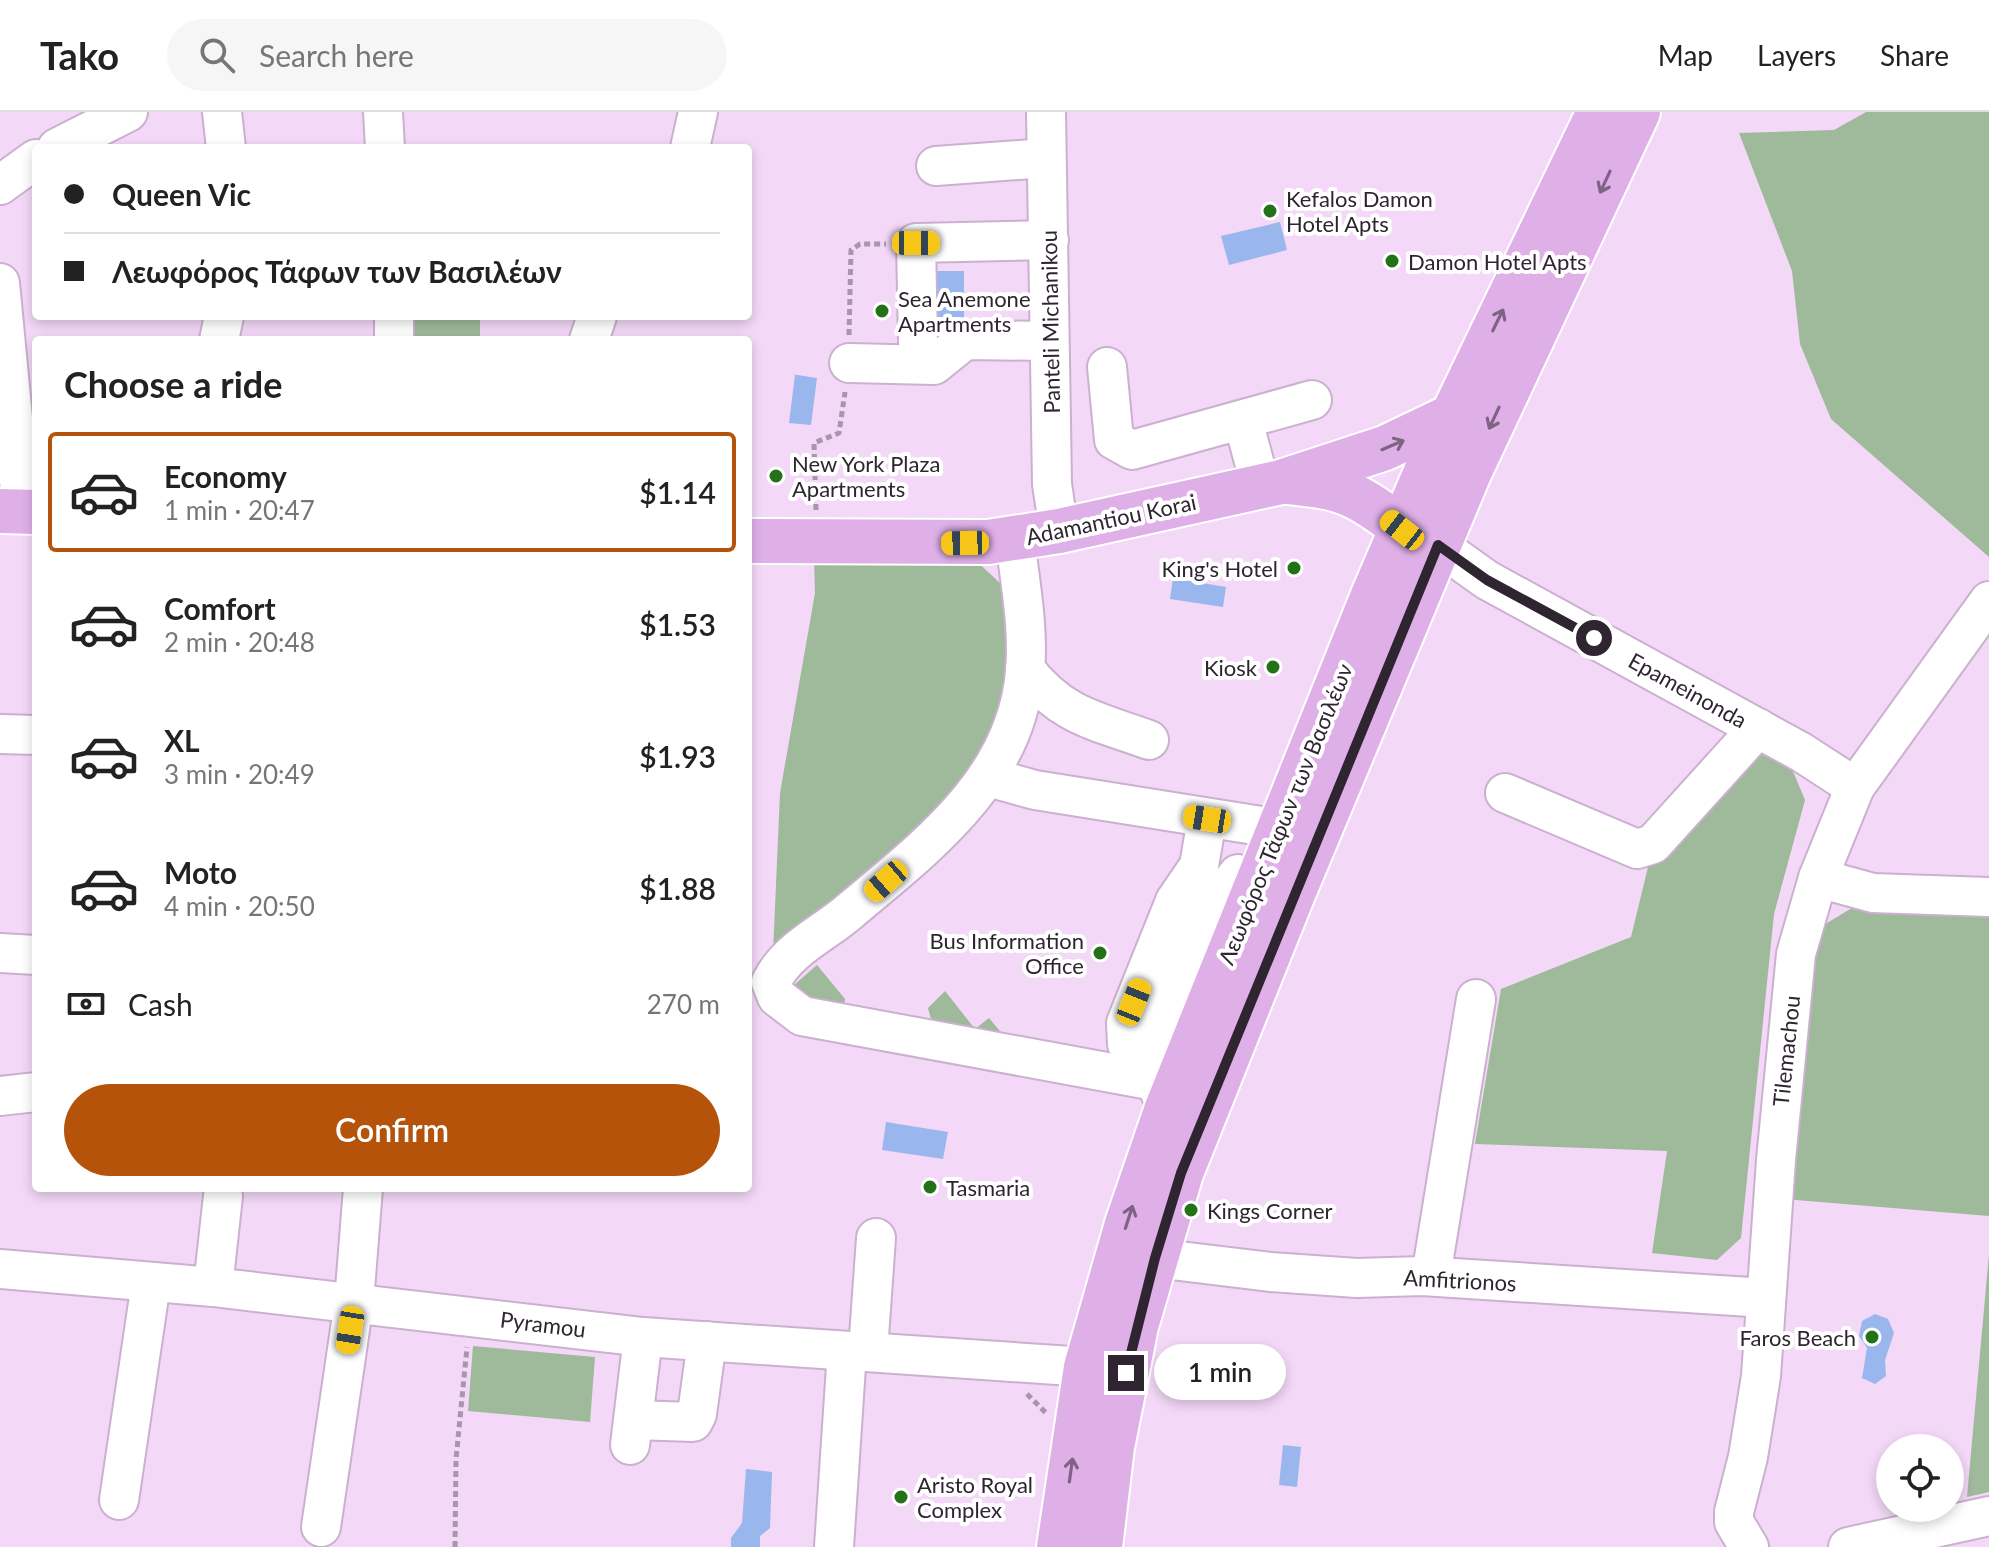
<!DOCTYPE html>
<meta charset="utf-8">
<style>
:root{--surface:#fff;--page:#f6f6f6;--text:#222;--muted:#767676;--line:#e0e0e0;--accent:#b45309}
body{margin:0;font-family:Lato,sans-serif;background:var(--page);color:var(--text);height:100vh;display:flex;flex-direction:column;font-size:30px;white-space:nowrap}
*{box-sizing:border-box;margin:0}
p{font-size:26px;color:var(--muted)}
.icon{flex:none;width:44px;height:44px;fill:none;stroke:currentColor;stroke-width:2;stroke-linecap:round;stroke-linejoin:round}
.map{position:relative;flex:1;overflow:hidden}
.details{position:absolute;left:32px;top:224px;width:720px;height:856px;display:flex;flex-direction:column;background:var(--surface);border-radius:8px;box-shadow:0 4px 12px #0003}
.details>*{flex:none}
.hud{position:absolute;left:32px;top:32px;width:720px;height:176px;border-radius:8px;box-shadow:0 4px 12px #0003;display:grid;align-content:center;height:176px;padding:0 32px;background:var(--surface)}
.fabs{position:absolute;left:1876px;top:1322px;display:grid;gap:16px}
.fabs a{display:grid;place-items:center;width:88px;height:88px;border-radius:50%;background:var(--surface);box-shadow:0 4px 12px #0003;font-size:40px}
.end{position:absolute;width:36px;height:36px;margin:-18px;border:10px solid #2f2531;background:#fff;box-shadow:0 0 0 4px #fff}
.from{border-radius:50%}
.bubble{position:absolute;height:56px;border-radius:28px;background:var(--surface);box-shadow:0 4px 12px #0003;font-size:26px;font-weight:600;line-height:56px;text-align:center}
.car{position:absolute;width:24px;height:48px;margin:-24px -12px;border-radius:10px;box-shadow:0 0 6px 2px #0007;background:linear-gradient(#f5c518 24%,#345 0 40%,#f5c518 0 76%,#345 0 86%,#f5c518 0)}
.hud b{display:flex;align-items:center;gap:28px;height:76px;font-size:30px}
.hud b+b{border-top:2px solid var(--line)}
.hud i{width:20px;height:20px;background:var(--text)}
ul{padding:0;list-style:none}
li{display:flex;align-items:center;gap:24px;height:120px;margin:0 16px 12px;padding:0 16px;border:4px solid transparent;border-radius:8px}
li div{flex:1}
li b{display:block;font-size:30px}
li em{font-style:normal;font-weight:600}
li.selected{border-color:var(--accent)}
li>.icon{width:72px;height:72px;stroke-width:1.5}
h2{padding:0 32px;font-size:36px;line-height:96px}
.pay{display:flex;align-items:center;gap:20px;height:88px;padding:0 32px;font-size:30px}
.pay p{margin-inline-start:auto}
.cta{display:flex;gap:16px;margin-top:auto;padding:16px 32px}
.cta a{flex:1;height:92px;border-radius:48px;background:var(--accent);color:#fff;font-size:32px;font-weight:600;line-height:92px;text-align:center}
header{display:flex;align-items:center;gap:48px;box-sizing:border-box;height:112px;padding:0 40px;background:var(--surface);border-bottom:2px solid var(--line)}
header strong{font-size:38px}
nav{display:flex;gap:44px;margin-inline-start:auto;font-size:28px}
.search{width:560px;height:72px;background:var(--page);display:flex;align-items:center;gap:20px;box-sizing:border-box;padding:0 28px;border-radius:44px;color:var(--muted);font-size:30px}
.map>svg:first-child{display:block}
.green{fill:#9fb99b}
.water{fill:#99b7ec}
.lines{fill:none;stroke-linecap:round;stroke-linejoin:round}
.minor-casing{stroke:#cbb0cf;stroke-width:42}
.major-casing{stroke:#fff;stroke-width:48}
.path{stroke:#a995ad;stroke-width:5;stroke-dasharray:6 4;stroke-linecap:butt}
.minor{stroke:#fff;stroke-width:38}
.major{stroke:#dfb0e8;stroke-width:44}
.oneway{stroke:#7e6483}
.route{stroke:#2f2531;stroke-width:10}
.poi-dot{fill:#247217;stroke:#fff;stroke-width:3}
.labels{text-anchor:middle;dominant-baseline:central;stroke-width:8;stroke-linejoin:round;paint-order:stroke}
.poi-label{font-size:22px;fill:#2f2531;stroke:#fff;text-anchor:start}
.street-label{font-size:22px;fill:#2f2531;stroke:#fff}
</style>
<header>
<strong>Tako</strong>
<div class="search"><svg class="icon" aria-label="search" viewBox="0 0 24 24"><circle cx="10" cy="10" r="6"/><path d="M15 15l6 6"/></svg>Search here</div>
<nav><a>Map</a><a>Layers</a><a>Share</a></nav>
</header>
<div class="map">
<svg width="1989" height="1435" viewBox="0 0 1989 1435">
<rect width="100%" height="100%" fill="#f3d8f7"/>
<!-- green -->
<g class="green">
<polygon points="1866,0 1989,0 1989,445 1831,307 1800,232 1792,159 1739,21 1834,18"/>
<rect x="404" y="204" width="76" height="24"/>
<polygon points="973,446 1001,472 1010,561 994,623 957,692 773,841 780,681 815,481 814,447"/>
<polygon points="1737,631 1792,657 1805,688 1774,802 1741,1126 1717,1148 1652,1141 1667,1039 1475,1032 1501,877 1631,825 1657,718"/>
<polygon points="1852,796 1989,805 1989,1104 1784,1087 1817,817"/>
<polygon points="817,853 845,887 844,893 805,891 793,874"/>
<polygon points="945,879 975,917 989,906 1004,924 932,911 928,896"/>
<polygon points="1989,1142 1989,1380 1967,1385"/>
<polygon points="473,1234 595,1245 590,1310 468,1299"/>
</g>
<!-- water -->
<g class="water">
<polygon points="1280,110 1287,138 1229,153 1221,124"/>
<rect x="934" y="159" width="30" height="49"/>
<polygon points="791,262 817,266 811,313 789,311 795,263"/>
<polygon points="1173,466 1226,475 1223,495 1170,487"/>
<polygon points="886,1010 948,1020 943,1047 882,1038"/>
<polygon points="1875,1202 1888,1207 1894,1221 1885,1248 1886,1264 1875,1272 1862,1266 1867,1236 1859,1224 1862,1209"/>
<polygon points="1283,1333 1301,1335 1297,1375 1279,1373"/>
<polygon points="746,1357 772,1360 770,1416 760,1424 760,1435 731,1435 731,1426 742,1411"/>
</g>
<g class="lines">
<!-- minor casing -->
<g class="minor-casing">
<g id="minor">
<polyline points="222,0 226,36"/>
<polyline points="383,0 385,36"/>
<polyline points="1046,0 1052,372 1059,419"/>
<polyline points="57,36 128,0"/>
<polyline points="690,36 698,0"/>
<polyline points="936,54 1046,46"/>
<polyline points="0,73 36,47"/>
<polyline points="0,171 22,400"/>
<polyline points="394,204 394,228"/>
<polyline points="219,228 224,204"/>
<polyline points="589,228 597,204"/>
<polyline points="918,230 916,131 1049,128"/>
<polyline points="849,251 934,253 965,228 1049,229"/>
<polyline points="1107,255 1114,328 1132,338 1312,288"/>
<polyline points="1243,309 1261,375"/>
<path d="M1015 427C1020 471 1029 516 1025 560 1016 668 927 734 851 798 824 822 788 836 771 870L777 885 802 904 1155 969 1167 996"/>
<polyline points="1438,433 1487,468 1801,640 1855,675"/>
<path d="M1025 557C1063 605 1094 608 1149 628"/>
<polyline points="0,622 36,623"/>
<polyline points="988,665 1035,678 1280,717"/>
<polyline points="1505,681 1637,737 1653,732 1758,616"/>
<polyline points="1818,766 1873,781 1989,785"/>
<polyline points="0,841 36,843"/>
<polyline points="1155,969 1127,932 1126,911 1175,789 1199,754 1207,707"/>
<polyline points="1155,969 1153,947 1158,926 1209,800 1238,762"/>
<polyline points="0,984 36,980"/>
<polyline points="1155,1146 1270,1160 1357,1166 1422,1164 1766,1186"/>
<polyline points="0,1157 213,1175 643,1225 1086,1255"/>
<polyline points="1431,1164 1476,887"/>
<polyline points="213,1175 223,1084"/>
<polyline points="868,1239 876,1126"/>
<polyline points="634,1308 693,1310 697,1302 707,1229"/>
<polyline points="630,1333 643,1225"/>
<polyline points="119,1388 151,1171"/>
<polyline points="321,1415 354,1190 363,1076"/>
<polyline points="834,1435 847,1239"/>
<polyline points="1749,1435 1734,1410 1734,1400 1748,1345 1761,1264 1776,1048 1796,842 1818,766 1855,675 1989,489"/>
<polyline points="1848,1435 1989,1404"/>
</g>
</g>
<!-- major casing -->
<g class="major-casing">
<g id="major">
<path d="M1287 370C1304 372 1322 373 1338 378 1372 388 1395 416 1428 428"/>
<polyline points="0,399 36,400"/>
<polyline points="748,429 988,430 1059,419 1281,370 1385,336 1452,304"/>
<polyline points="1059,1435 1086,1255 1127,1112 1167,996 1372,486 1432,346 1599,0"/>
<polyline points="1100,1435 1112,1335 1136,1214 1181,1061 1292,784 1469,361 1638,0"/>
</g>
</g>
<!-- path -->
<g class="path">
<polyline points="849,223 851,138 860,132 886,132"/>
<polyline points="816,398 814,331 839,321 845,280"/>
<polyline points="1027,1282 1046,1301"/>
<polyline points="455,1435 456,1347 467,1235"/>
</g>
<!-- minor -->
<use href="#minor" class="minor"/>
<!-- major -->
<use href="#major" class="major"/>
</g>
<!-- one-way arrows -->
<defs><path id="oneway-shaft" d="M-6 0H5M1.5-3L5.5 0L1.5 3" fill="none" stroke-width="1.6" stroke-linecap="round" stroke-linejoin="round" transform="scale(2)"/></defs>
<g class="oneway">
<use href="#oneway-shaft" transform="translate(1605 70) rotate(115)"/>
<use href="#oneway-shaft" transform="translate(1498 208) rotate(-64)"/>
<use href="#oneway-shaft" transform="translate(1494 306) rotate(115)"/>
<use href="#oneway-shaft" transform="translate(1393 333) rotate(-23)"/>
<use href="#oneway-shaft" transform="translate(1129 1105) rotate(-72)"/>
<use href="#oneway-shaft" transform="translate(1071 1358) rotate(-82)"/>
</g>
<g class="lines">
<!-- route -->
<polyline class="route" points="1126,1261 1155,1146 1181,1061 1438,433 1487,468 1594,526"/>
</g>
<!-- markers -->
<g class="poi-dot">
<circle cx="1270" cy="99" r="8"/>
<circle cx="1392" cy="149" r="8"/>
<circle cx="882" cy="199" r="8"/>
<circle cx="776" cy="364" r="8"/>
<circle cx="1294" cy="456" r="8"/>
<circle cx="1273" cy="555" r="8"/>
<circle cx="1100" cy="841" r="8"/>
<circle cx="930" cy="1075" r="8"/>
<circle cx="1191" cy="1098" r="8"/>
<circle cx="1872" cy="1225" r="8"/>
<circle cx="901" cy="1385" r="8"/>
</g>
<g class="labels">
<!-- poi labels -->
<g class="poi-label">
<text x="1286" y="86">Kefalos Damon<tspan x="1286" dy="25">Hotel Apts</tspan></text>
<text x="1408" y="149">Damon Hotel Apts</text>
<text x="898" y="186">Sea Anemone<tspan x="898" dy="25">Apartments</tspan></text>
<text x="792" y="351">New York Plaza<tspan x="792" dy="25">Apartments</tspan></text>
<text x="1278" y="456" text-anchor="end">King's Hotel</text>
<text x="1257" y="555" text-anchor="end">Kiosk</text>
<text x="1084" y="828" text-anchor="end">Bus Information<tspan x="1084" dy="25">Office</tspan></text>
<text x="946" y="1075">Tasmaria</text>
<text x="1207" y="1098">Kings Corner</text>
<text x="1856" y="1225" text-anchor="end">Faros Beach</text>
<text x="917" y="1372">Aristo Royal<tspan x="917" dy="25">Complex</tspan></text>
</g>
<!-- street labels -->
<g class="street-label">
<text transform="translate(1050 210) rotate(-91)">Panteli Michanikou</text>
<text transform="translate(1111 407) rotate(-12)">Adamantiou Korai</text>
<text transform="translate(1688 578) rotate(29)">Epameinonda</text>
<text transform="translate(1285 702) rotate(-68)">Λεωφόρος Τάφων των Βασιλέων</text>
<text transform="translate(1786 939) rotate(-84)">Tilemachou</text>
<text transform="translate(1460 1168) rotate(3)">Amfitrionos</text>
<text transform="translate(543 1212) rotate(7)">Pyramou</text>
</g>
</g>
</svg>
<div class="fabs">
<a><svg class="icon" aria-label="locate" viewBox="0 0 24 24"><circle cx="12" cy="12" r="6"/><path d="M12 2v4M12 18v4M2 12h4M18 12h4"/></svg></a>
</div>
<i class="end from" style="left:1594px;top:526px"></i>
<i class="end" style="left:1126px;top:1261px"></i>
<div class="bubble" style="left:1154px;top:1232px;width:132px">1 min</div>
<i class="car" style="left:916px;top:131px;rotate:90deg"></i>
<i class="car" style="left:1402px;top:418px;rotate:308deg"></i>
<i class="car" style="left:965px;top:431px;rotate:269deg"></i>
<i class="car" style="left:1207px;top:707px;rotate:279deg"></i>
<i class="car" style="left:886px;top:769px;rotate:229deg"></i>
<i class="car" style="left:1134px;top:890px;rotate:22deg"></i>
<i class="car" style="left:350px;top:1218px;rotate:189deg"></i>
<div class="hud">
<b><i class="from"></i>Queen Vic</b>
<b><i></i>Λεωφόρος Τάφων των Βασιλέων</b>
</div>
<section class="details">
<h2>Choose a ride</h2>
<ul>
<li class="selected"><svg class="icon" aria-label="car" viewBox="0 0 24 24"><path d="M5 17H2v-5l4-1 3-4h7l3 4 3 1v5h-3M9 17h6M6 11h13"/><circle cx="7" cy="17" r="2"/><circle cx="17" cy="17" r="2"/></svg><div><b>Economy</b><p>1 min · 20:47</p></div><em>$1.14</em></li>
<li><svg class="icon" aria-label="car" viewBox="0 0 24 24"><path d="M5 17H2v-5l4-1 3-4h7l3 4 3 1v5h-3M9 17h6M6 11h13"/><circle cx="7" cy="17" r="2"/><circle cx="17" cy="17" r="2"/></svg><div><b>Comfort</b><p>2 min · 20:48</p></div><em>$1.53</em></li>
<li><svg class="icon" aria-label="car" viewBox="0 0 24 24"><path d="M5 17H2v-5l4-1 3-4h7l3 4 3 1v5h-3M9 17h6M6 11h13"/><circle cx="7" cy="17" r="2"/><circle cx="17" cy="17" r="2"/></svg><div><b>XL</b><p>3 min · 20:49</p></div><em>$1.93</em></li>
<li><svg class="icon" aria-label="car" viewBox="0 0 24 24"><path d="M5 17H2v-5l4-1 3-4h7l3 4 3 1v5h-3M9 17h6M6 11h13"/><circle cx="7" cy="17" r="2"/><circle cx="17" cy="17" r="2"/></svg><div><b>Moto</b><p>4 min · 20:50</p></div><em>$1.88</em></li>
</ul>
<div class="pay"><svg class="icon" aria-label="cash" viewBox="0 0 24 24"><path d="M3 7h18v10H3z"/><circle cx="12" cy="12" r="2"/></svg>Cash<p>270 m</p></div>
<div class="cta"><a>Confirm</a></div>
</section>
</div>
